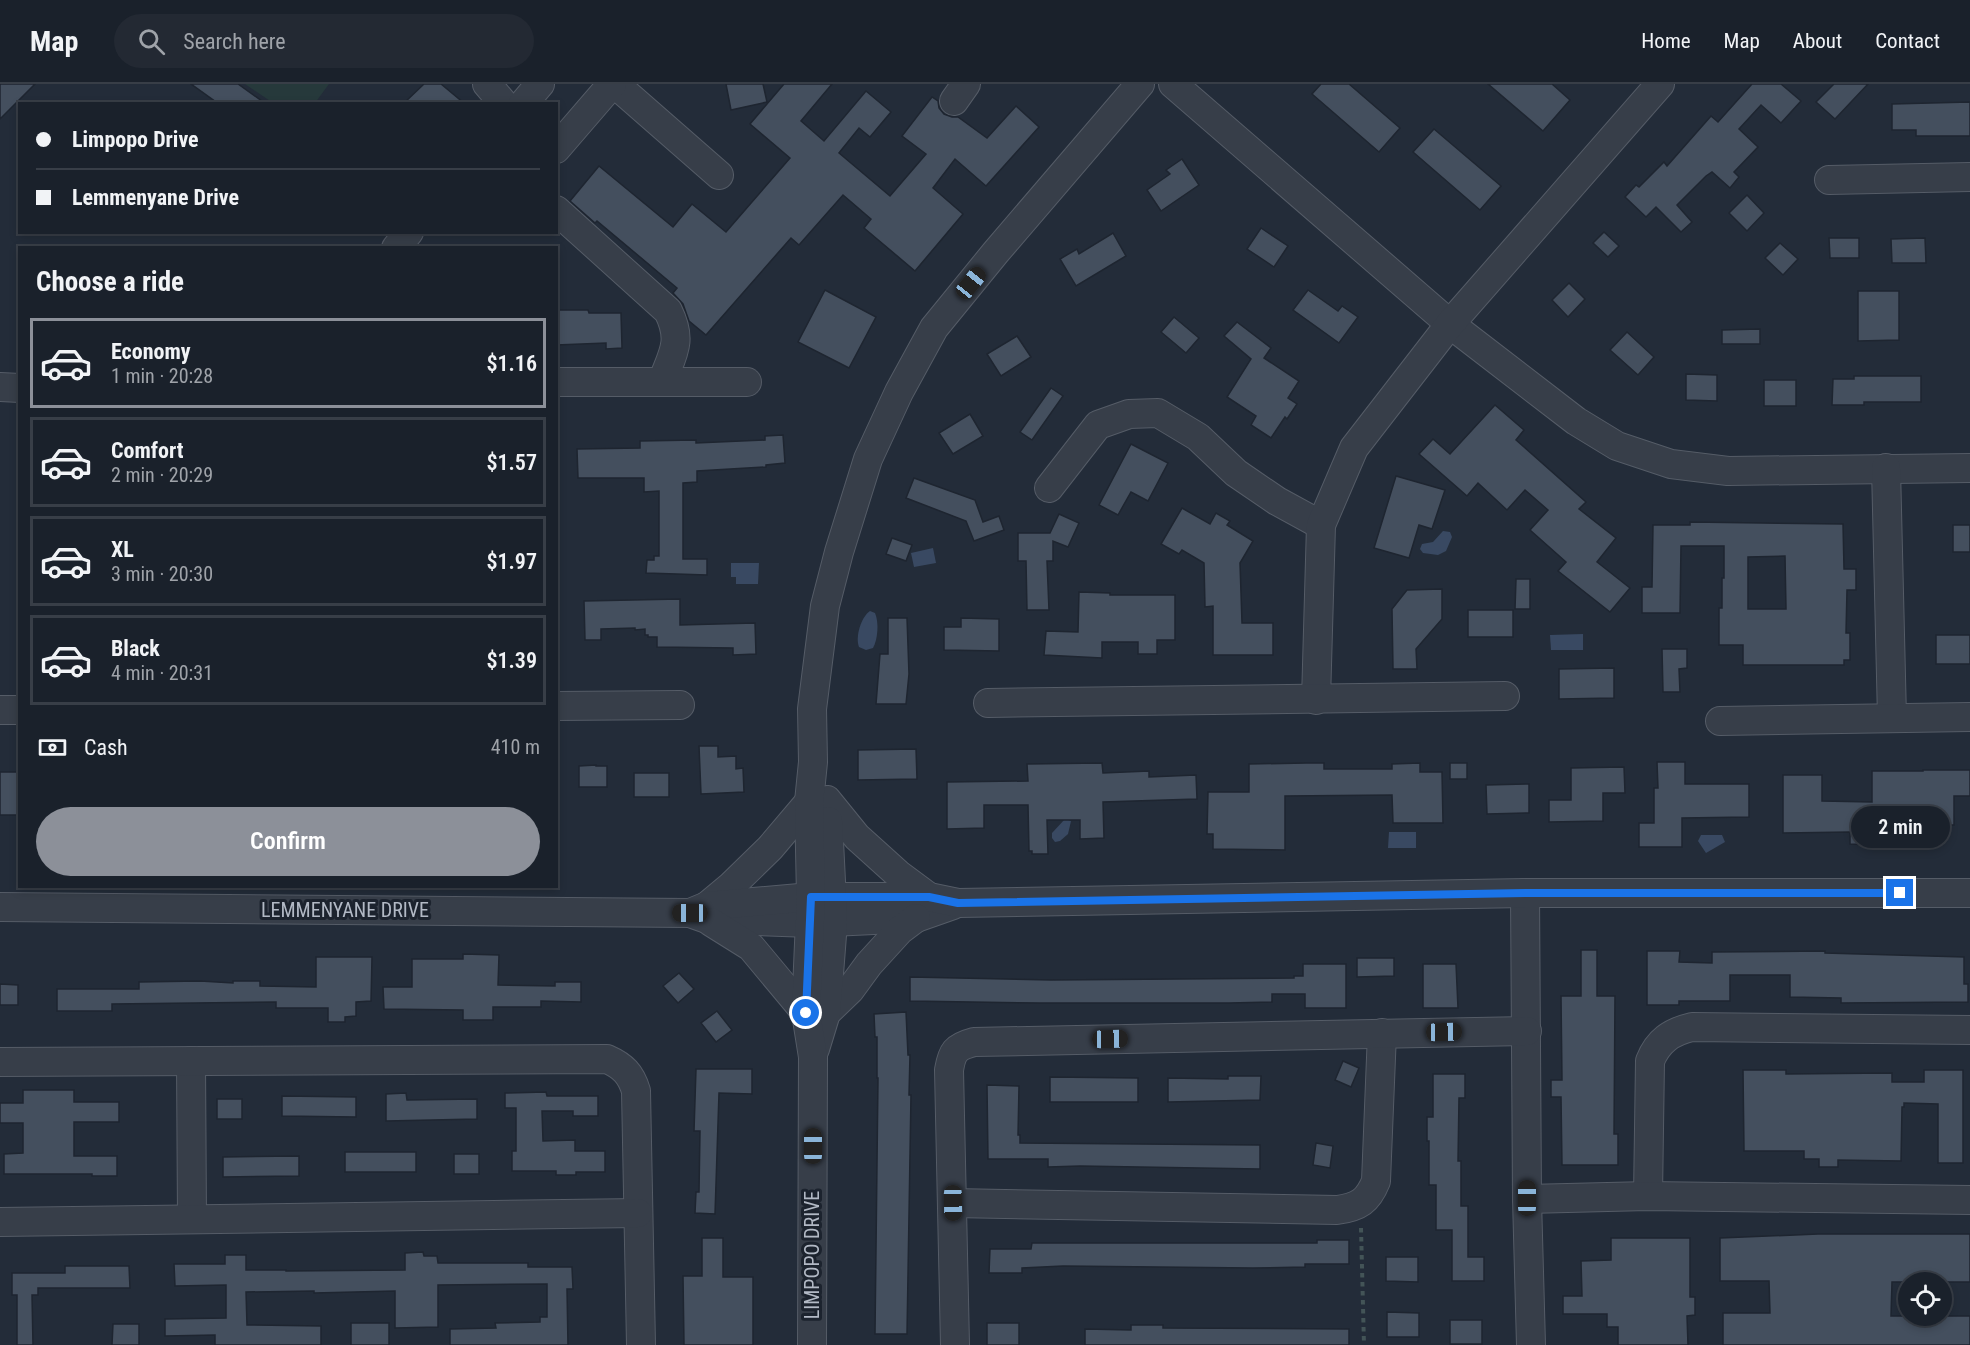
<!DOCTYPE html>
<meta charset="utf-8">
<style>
:root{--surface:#1a212b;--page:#232933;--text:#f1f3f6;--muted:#9fa3a9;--line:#383e47;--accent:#8c9099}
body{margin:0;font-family:"Roboto Condensed",sans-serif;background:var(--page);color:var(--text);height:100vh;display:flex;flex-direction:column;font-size:22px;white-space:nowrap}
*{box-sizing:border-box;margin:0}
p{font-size:20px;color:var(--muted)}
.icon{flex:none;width:33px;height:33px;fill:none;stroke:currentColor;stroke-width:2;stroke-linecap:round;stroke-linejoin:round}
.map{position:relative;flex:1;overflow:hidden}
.drawer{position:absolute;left:18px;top:162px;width:540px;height:642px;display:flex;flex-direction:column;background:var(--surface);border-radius:0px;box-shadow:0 3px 9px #0003,0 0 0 2px var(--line)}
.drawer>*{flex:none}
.top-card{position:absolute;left:18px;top:18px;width:540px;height:132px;border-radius:0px;box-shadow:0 3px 9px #0003,0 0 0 2px var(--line);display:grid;align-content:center;height:132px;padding:0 18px;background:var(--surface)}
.tools{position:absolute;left:1898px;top:1188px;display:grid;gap:12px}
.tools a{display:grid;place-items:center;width:54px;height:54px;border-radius:50%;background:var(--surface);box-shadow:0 3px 9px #0003,0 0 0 2px var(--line);font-size:30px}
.end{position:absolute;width:27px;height:27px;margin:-14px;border:8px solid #1a73e8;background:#fff;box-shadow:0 0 0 3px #fff}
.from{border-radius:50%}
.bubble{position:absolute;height:42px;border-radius:21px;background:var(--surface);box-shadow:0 3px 9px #0003,0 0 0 2px var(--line);font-size:20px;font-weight:600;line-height:42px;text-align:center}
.car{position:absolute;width:18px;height:36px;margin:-18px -9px;border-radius:8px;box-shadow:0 0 4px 2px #0007;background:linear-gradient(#222 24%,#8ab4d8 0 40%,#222 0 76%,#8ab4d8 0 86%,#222 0)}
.top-card b{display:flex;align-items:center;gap:21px;height:57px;font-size:22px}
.top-card b+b{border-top:2px solid var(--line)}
.top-card i{width:15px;height:15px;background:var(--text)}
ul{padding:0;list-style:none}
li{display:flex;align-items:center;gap:18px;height:90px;margin:0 12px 9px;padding:0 6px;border:3px solid var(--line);border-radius:0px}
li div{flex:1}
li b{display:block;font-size:22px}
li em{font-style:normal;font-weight:600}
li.on{border-color:var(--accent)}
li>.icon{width:54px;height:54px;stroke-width:1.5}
h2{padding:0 18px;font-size:27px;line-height:72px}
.pay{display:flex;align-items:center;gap:15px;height:66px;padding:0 18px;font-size:22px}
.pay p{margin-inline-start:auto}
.cta{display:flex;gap:12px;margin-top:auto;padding:12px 18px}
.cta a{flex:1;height:69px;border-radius:36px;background:var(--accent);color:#fff;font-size:24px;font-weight:600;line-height:69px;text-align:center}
header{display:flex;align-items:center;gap:36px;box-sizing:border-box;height:84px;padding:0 30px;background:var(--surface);border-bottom:2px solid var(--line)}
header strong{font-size:28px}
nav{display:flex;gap:33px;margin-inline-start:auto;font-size:21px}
.search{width:420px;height:54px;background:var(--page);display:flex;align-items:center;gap:15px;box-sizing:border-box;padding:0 21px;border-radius:33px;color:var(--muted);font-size:22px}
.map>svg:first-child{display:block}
.green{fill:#26393b}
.water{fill:#394962}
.building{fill:#444f5e;stroke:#1e2530;stroke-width:1.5;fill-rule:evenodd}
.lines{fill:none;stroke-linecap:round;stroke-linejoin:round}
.minor-casing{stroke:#555c67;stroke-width:30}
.path{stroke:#435457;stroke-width:4;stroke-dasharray:4.5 4.5;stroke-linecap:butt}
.minor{stroke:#373e49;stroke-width:28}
.route{stroke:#1a73e8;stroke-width:8}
.labels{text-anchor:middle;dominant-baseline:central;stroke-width:6;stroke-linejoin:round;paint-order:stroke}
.street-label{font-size:20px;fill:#b2b9c5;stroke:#1c232e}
</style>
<header>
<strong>Map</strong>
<div class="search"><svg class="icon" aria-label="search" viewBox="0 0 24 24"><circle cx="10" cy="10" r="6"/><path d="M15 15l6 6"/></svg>Search here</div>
<nav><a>Home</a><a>Map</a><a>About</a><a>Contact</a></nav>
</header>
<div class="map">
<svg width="1970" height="1261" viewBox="0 0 1970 1261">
<rect width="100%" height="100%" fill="#232c39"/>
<!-- green -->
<polygon class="green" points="245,0 329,0 315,19 273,19"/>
<!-- water -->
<g class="water">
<polygon points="1443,447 1450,448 1452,453 1446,467 1438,471 1423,469 1420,465 1422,460 1433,458"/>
<polygon points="933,464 936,479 914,483 911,469"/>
<polygon points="731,479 759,479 758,500 736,500 736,493 731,493"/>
<path d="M870 527 875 529C879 538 878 555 873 564L866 566 859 563C855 553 861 533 870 527Z"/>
<polygon points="1583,550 1583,566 1551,566 1550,551"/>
<polygon points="1065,735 1071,737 1068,750 1060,757 1055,758 1052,754 1052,749"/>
<polygon points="1389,748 1416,748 1416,764 1388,764"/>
<polygon points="1701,751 1722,751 1725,758 1706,769 1698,757"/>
</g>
<!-- building -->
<g class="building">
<polygon points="0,0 35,0 0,35"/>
<polygon points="191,0 238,0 266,20 219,20"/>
<polygon points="424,0 441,0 465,20 403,20"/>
<polygon points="726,0 763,0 767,18 731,26"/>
<polygon points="784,0 832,0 801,37 824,57 866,7 891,28 870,53 859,44 839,69 890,112 926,70 902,52 932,13 938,17 939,24 944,30 952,33 958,33 987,54 1016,22 1039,43 986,102 955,75 933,104 963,130 915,187 864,144 871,135 843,111 799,161 791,154 706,251 689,237 683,220 673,209 677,204 597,137 595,139 570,117 599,82 673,143 692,120 726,148 790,74 750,40"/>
<polygon points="1321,0 1349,0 1400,44 1379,68 1312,10"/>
<polygon points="1488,0 1552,0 1570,16 1543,47"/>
<polygon points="1752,0 1781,0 1801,17 1781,39 1761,21 1739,45 1758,63 1734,88 1739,93 1730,104 1712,88 1706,92 1677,121 1692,138 1681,148 1656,123 1646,133 1625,113 1636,101 1639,103 1664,78 1667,82 1711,32 1718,38"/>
<polygon points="1834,0 1868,0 1835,35 1816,18"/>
<polygon points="1970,18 1970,52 1916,52 1916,46 1892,46 1892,20"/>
<polygon points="1434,45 1501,102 1480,126 1413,68"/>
<polygon points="1182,75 1199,101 1161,127 1147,106 1170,90 1166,86"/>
<polygon points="1747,111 1764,129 1747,147 1729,129"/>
<polygon points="1261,144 1288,162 1274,183 1247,165"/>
<polygon points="1604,148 1619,162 1608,173 1593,159"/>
<polygon points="1113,149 1126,172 1076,202 1060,175 1077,165 1079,170"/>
<polygon points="1829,154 1859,154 1859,174 1830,174"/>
<polygon points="1925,154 1926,179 1892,179 1891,155"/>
<polygon points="1780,159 1798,175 1783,191 1765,174"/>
<polygon points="1569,199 1585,215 1568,233 1552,216"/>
<polygon points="825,206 876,233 849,284 798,258"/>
<polygon points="1308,206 1338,227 1342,222 1358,233 1339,259 1293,226"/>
<polygon points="1858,207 1899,207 1899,256 1858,257"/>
<polygon points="556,226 588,226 589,229 621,229 622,264 606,265 606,259 556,261"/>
<polygon points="1174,233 1199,254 1186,269 1161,248"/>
<polygon points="1237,238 1271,264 1264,274 1299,297 1288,314 1297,320 1287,335 1285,333 1271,354 1251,341 1256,332 1227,313 1251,275 1224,252"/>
<polygon points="1760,245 1760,260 1722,260 1722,246"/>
<polygon points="1627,248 1654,273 1638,291 1610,266"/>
<polygon points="1017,252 1031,273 1001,292 987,270"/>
<polygon points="1686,290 1717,291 1717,317 1686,316"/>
<polygon points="1854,292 1921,292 1921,318 1864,318 1864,321 1832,321 1833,295 1854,295"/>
<rect x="1764" y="296" width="32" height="26"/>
<polygon points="1051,304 1063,312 1032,356 1020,348"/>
<polygon points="1495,321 1524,346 1516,356 1586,418 1579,425 1616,454 1597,478 1630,504 1610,528 1558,487 1566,478 1530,446 1548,426 1525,406 1507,426 1478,399 1467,412 1419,370 1433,355 1450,370"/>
<polygon points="970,330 983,352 953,370 939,349"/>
<polygon points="783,351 785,379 766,381 766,383 697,387 697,398 683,399 683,475 707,475 707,491 646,489 647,476 654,476 654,472 659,472 659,407 644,408 644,394 578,394 577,365 640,364 640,357 696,356 696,359 765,356 765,352"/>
<polygon points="1131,360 1168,379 1148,417 1131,408 1118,431 1099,421"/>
<polygon points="1396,392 1445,406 1432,445 1419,441 1409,474 1374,464"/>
<polygon points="914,394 975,416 983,438 999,432 1004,446 974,457 966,437 906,414"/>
<polygon points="1182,424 1210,440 1216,429 1230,437 1227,441 1253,457 1240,479 1242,539 1273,539 1273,571 1213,571 1213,522 1205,523 1204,479 1182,466 1179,470 1161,460"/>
<polygon points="1059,430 1079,439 1068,463 1053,457 1053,477 1047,477 1049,526 1027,526 1026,477 1018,477 1018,449 1050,449"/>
<path d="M1690 438 1843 440 1844 485H1856V506H1847L1846 549H1850V576H1844V581H1743V561H1719V524H1722V494H1724V462H1681L1680 529H1642V503H1652L1653 441H1690ZM1785 472 1786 525H1748V473Z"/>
<rect x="1953" y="441" width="17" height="27"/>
<polygon points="892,454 912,461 906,477 886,470"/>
<polygon points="1516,495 1530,495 1530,525 1515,525"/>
<polygon points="1442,505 1442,535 1416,565 1417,585 1393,585 1392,525 1407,506"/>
<polygon points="1079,508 1110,509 1110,511 1175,511 1175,556 1157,556 1157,570 1138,570 1138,558 1102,558 1102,574 1044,571 1046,547 1078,548"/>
<polygon points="680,515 680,541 755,539 756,570 733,571 733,564 657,563 657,553 648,553 648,551 645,551 645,545 635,546 635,544 601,545 601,556 585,556 584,517"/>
<rect x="1468" y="526" width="45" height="27"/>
<polygon points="888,534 907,534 909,590 906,620 876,620 880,570 888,570"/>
<polygon points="961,534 999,535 999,567 944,566 944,543 961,543"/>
<rect x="1936" y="551" width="34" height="29"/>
<polygon points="1662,565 1687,565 1687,584 1679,585 1680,608 1663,608"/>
<polygon points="1614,584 1614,614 1559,615 1559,585"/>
<polygon points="699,662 718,662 718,673 736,672 736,685 743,684 744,708 701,710"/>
<polygon points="916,665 917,695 858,696 858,666"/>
<polygon points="1657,678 1685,678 1685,700 1749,700 1749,733 1682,734 1682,763 1639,763 1639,739 1654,739 1654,704 1658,704"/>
<polygon points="1102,679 1103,689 1149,687 1149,693 1196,691 1197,715 1103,718 1104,754 1080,755 1080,736 1047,736 1048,770 1032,770 1032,767 1029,767 1028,721 984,721 984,744 947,745 947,698 1028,697 1027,680"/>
<polygon points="1306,679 1324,679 1324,685 1392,685 1392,680 1420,679 1420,688 1442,688 1443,739 1393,739 1392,711 1285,712 1285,766 1213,765 1213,750 1207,750 1208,708 1249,708 1249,680"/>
<rect x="1450" y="679" width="17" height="16"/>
<polygon points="596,681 596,682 607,682 607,703 579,703 579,682"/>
<polygon points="1624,683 1625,709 1603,709 1603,737 1549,738 1549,716 1571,716 1571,684"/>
<polygon points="1923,686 1970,686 1970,712 1954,712 1954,741 1910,741 1910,752 1907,752 1907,762 1850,760 1850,748 1783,749 1783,691 1822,691 1822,717 1872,718 1872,687 1923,687"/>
<rect x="0" y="688" width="20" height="43"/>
<rect x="634" y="689" width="35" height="24"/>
<polygon points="1529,700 1529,729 1487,730 1486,701"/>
<polygon points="1581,866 1597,866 1597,912 1615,912 1614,1050 1618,1050 1618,1081 1562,1081 1561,1013 1551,1013 1551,996 1562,996 1561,912 1581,912"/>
<polygon points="1647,867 1680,867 1679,878 1712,879 1712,868 1825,867 1825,869 1964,873 1964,900 1968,900 1968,918 1841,919 1841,914 1790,913 1790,891 1730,891 1730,917 1679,917 1679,921 1647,921"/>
<polygon points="463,870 499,871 498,901 555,902 555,898 581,898 581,918 541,917 541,923 493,923 493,936 463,936 463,926 384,925 383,903 412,903 412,875 463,875"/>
<polygon points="316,873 372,873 371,917 356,918 356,932 345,933 345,938 328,938 328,924 276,924 276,918 112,920 112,927 57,927 57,905 139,905 139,898 200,897 233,899 233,897 260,897 260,902 316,903"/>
<polygon points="1357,874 1394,874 1394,892 1357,893"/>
<polygon points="1303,880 1346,880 1346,924 1305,924 1305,910 1272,910 1272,918 1229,919 1040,919 910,917 910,893 1051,896 1294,894 1294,892 1303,892"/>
<polygon points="1423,880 1456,880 1458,924 1423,924"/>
<polygon points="679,889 694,905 678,919 663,902"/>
<polygon points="0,900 18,901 18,921 0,921"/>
<polygon points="717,927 732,946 716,958 701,939"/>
<polygon points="906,928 908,971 910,971 909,1011 911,1011 907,1250 875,1250 878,994 877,994 877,953 875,953 874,930"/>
<polygon points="1343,977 1359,984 1351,1003 1335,996"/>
<polygon points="696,985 752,985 752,1010 719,1009 715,1130 695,1129 696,1108 699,1108 700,1047 694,1047"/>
<polygon points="1743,986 1786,986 1786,990 1892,989 1892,998 1924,998 1924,986 1963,986 1963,1079 1938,1079 1938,1020 1904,1019 1904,1023 1902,1023 1901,1077 1838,1076 1838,1083 1819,1083 1819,1075 1804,1075 1804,1067 1744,1067"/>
<polygon points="1433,990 1465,990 1465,1014 1459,1014 1458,1077 1461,1077 1461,1122 1468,1122 1468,1173 1484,1173 1484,1197 1452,1197 1452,1146 1436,1146 1436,1101 1429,1101 1429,1057 1427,1057 1427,1033 1433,1033"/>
<polygon points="1228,992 1261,992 1260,1016 1168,1018 1168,994 1228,995"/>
<polygon points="1050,993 1138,994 1138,1018 1050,1018"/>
<polygon points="987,1001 1019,1002 1018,1051 1020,1051 1020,1059 1260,1061 1260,1085 1080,1082 1048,1083 1048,1075 988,1075"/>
<polygon points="23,1006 74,1006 74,1018 119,1018 119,1038 74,1038 74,1072 117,1072 117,1092 92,1092 92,1090 4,1090 4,1070 23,1069 23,1039 0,1039 0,1019 23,1019"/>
<polygon points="546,1008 547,1012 598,1012 598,1032 573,1032 573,1027 542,1027 543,1057 575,1056 575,1067 605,1067 605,1088 576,1088 576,1091 556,1091 556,1087 512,1087 512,1067 516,1067 516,1024 505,1024 505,1009"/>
<polygon points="406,1009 407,1016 477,1015 477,1035 386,1037 386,1010"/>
<polygon points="282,1012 356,1013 356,1033 282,1032"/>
<rect x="217" y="1015" width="25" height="20"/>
<polygon points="1316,1059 1333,1062 1330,1084 1313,1081"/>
<rect x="345" y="1068" width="71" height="20"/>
<rect x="454" y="1070" width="25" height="20"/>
<polygon points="299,1072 299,1092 223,1093 223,1073"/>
<polygon points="1818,1150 1970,1150 1970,1198 1892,1198 1891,1232 1970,1232 1970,1261 1723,1261 1723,1229 1770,1229 1769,1197 1720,1197 1720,1154"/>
<polygon points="702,1154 723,1154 723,1193 753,1193 753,1261 684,1261 683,1192 702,1192"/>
<polygon points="1611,1154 1690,1154 1690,1213 1695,1213 1695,1231 1687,1232 1688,1261 1618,1261 1618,1243 1607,1243 1607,1230 1563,1230 1563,1212 1582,1212 1581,1177 1611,1176"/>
<polygon points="1317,1156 1349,1156 1349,1180 1305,1180 1305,1183 1253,1184 1063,1182 1022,1184 1022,1189 989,1189 990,1165 1031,1165 1032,1159 1317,1159"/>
<polygon points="423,1168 424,1172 437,1172 438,1179 528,1179 528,1183 572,1183 573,1205 567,1205 568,1261 450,1261 450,1245 496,1244 495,1239 540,1238 540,1233 547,1233 547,1200 438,1201 438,1243 395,1244 395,1207 314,1209 314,1207 246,1208 247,1241 321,1242 321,1261 215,1261 215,1251 165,1252 165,1235 226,1234 226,1201 175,1202 174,1180 225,1180 225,1171 246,1171 246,1186 286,1186 286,1187 405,1186 405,1169"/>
<polygon points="1386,1173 1418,1173 1418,1198 1386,1197"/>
<polygon points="65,1182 129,1182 130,1204 38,1204 38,1211 32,1211 33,1261 17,1261 17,1211 12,1211 12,1189 65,1189"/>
<polygon points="1387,1228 1419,1229 1419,1253 1387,1253"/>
<rect x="1450" y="1236" width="32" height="24"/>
<rect x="351" y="1239" width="38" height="22"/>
<rect x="987" y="1239" width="32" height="22"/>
<polygon points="113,1240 139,1240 139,1261 112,1261"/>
<polygon points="1131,1241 1163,1241 1163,1244 1349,1245 1349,1261 1085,1261 1085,1245 1131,1246"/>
</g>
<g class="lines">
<!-- minor casing -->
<g class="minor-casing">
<g id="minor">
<polyline points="487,0 504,20"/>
<polyline points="615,0 719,91"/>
<polyline points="1173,0 1450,240 1576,337 1617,362 1671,380 1728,387 1970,384"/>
<polyline points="954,17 966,0"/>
<polyline points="523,20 540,0"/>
<polyline points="556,65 612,0"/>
<polyline points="1829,96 1970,93"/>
<path d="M556 126 668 227C683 257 673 269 662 298"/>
<polyline points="396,164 409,148"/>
<polyline points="556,298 747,298"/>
<polyline points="0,303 20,304"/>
<polyline points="1886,384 1892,634"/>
<polyline points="1049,404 1098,341 1129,330 1158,329 1198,353 1236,389 1277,417 1321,441"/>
<polyline points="1316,616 1321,441 1354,364 1450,240 1660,0"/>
<polyline points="988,619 1505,612"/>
<polyline points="556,622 680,621"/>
<polyline points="0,626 20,626"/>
<polyline points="1720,637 1970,633"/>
<polyline points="827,716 857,753 898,790 929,813"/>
<polyline points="1525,809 1527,1115 1531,1261"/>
<polyline points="707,822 731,802 770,764 809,718"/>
<polyline points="0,823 690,829 707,835 810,839 916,834 953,821"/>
<polyline points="690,829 707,822 811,813 929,813 958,819 1525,809 1970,809"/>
<polyline points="711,838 751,863 806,929"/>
<polyline points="826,929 850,906 869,880 900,846 916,834"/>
<polyline points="815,965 826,929 833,838 828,737"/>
<polyline points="191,977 192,1135"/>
<path d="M0 978 607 975C623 982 631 990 636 1007L641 1261"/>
<path d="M1648 1112 1650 977C1658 957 1671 948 1692 943L1970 946"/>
<polyline points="1527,1115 1648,1112 1970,1116"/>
<path d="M953 1119 1337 1126C1359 1123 1368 1117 1376 1097L1382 949"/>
<polyline points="0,1138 638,1129"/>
<polyline points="812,1261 813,973 806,929 811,813 809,718 813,678 812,625 825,522 839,468 868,375 899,308 934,244 996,168 1140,0"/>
<path d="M955 1261 949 986C952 968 955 963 974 958L1527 947"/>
</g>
</g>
<!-- path -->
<polyline class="path" points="1361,1144 1364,1261"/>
<!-- minor -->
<use href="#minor" class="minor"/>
</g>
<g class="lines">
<!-- route -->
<polyline class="route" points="806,929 811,813 929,813 958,819 1525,809 1900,809"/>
</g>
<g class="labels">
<!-- street labels -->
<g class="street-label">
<text x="345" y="826">LEMMENYANE DRIVE</text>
<text transform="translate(812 1171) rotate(-90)">LIMPOPO DRIVE</text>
</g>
</g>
</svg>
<div class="tools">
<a><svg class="icon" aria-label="locate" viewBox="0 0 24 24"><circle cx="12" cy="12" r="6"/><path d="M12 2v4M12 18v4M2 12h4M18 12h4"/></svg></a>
</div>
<i class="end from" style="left:806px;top:929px"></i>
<i class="end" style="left:1900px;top:809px"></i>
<div class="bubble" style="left:1851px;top:722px;width:99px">2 min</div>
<i class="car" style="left:971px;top:199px;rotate:39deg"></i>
<i class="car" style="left:690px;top:829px;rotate:270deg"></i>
<i class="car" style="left:1444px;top:948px;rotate:89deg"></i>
<i class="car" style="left:1110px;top:955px;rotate:89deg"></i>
<i class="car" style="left:813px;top:1062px;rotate:0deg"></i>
<i class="car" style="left:1527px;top:1114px;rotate:0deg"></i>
<i class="car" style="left:953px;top:1119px;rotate:179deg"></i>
<div class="top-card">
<b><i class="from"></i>Limpopo Drive</b>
<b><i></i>Lemmenyane Drive</b>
</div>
<section class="drawer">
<h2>Choose a ride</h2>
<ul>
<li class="on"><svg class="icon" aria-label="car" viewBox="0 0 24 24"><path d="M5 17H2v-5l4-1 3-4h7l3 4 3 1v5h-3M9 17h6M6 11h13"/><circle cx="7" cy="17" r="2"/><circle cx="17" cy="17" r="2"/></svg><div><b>Economy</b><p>1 min · 20:28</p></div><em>$1.16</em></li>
<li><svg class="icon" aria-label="car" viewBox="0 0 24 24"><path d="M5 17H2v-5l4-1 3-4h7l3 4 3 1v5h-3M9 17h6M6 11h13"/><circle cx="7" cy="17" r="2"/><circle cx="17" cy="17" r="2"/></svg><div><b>Comfort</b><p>2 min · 20:29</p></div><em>$1.57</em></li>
<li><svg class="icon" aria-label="car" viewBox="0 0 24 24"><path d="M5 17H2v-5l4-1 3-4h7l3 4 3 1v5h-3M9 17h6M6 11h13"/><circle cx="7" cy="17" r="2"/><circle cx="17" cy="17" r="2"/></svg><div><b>XL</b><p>3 min · 20:30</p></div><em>$1.97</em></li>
<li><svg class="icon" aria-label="car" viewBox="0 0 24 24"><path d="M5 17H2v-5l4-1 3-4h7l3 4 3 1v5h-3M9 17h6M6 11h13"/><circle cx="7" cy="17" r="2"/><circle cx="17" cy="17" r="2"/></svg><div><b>Black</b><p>4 min · 20:31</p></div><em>$1.39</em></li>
</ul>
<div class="pay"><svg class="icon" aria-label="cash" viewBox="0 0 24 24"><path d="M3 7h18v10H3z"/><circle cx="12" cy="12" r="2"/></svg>Cash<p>410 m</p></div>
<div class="cta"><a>Confirm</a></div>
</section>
</div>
